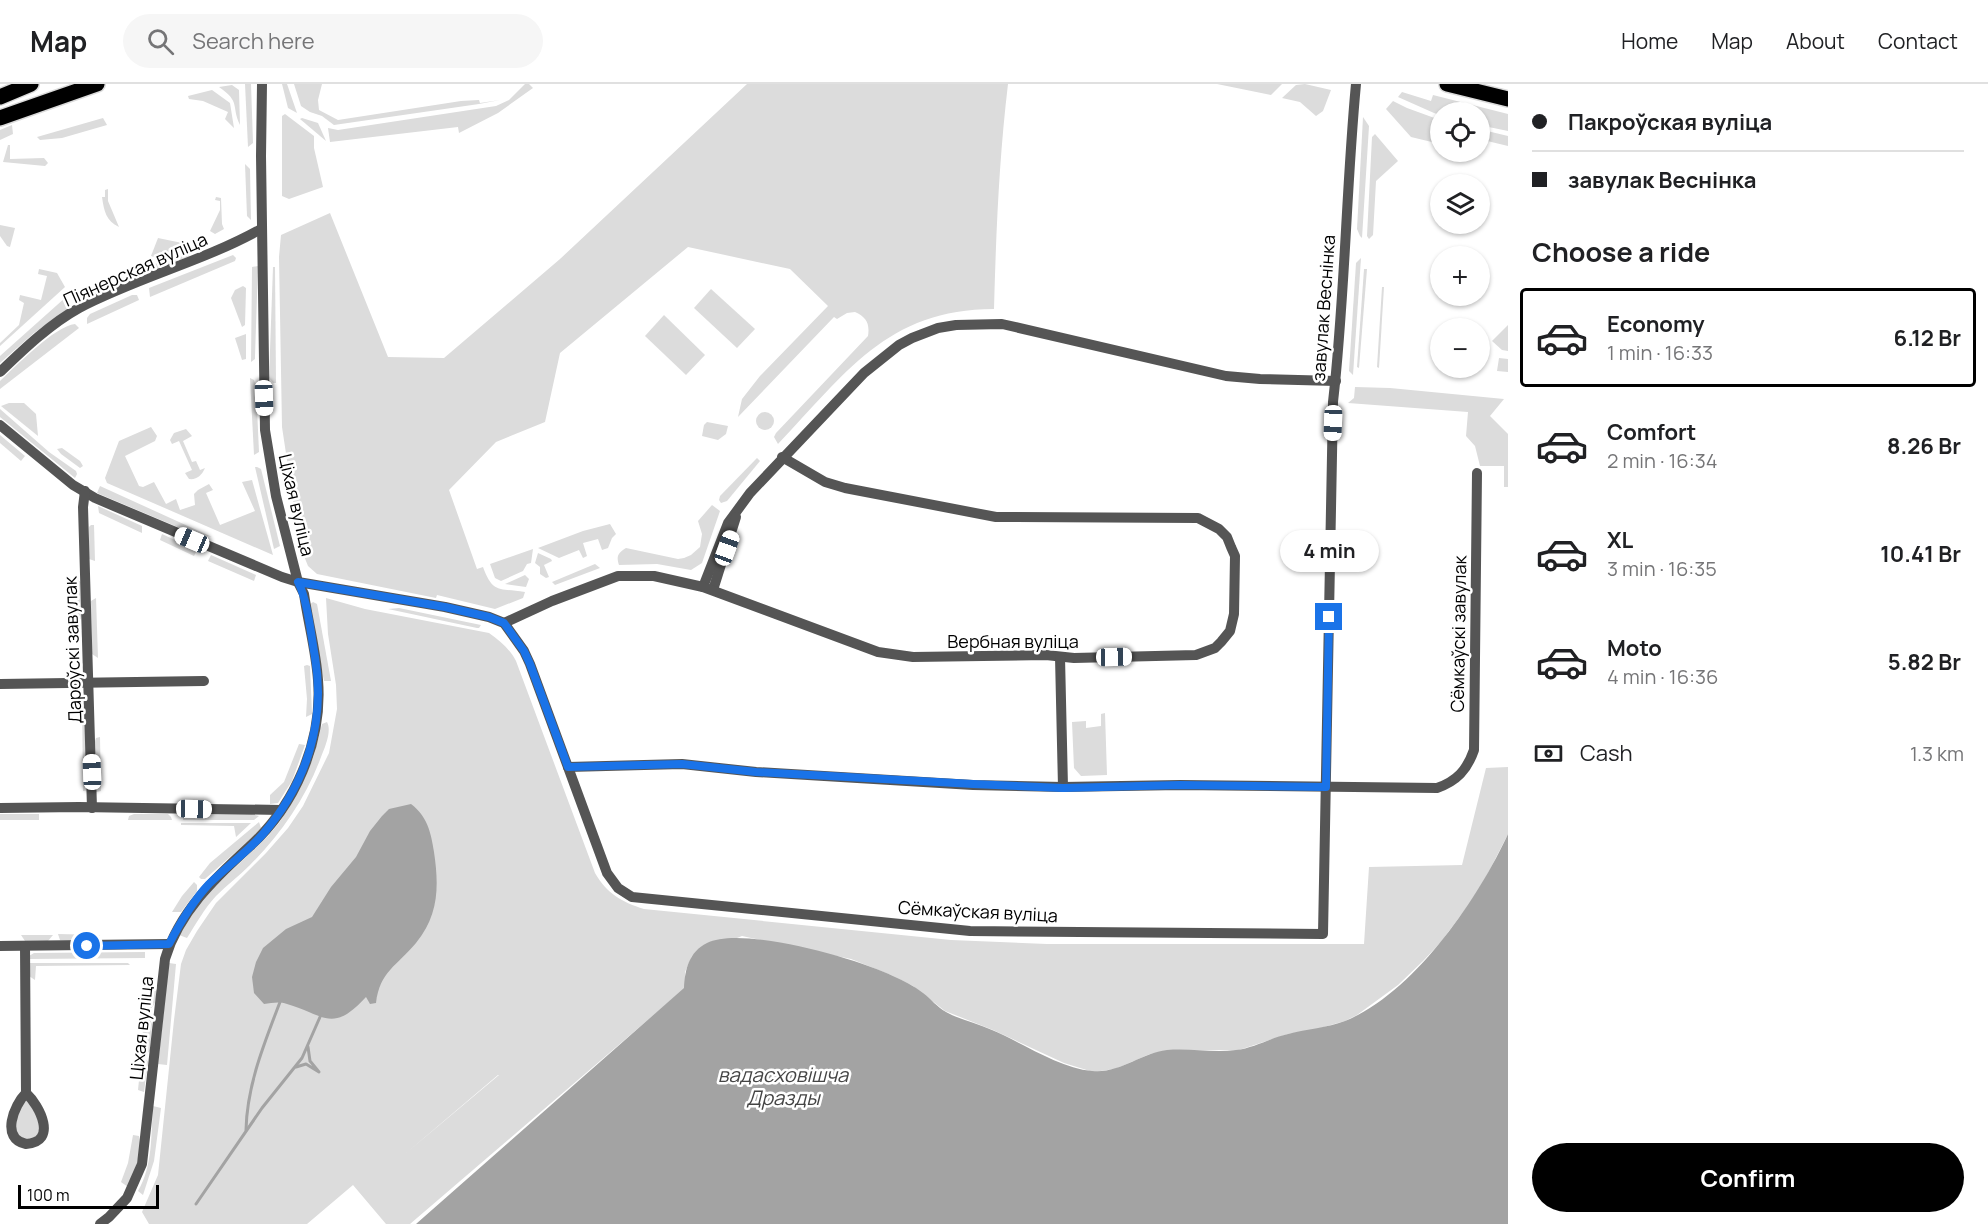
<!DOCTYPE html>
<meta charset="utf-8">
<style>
:root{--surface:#fff;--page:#f6f6f6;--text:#202124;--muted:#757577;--line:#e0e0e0;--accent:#000}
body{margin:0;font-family:Manrope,sans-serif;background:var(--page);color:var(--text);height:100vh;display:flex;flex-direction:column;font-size:22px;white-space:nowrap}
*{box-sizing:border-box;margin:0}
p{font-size:20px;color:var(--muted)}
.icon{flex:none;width:33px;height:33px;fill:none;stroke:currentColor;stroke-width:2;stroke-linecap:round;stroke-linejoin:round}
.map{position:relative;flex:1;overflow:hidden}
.side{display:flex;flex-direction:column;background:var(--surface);width:480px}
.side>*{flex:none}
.top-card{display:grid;align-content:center;height:132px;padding:0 24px;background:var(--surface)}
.tools{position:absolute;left:1430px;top:18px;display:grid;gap:12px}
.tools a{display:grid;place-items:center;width:60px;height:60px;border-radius:50%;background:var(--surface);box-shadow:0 2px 4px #0004;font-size:30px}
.scale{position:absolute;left:18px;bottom:15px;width:141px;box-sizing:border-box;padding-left:6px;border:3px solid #000;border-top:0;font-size:16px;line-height:21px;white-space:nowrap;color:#000;-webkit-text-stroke:4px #fff;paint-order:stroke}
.end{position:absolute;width:27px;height:27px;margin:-14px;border:8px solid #1a73e8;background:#fff;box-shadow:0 0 0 3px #fff}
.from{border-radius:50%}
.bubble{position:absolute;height:42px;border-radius:21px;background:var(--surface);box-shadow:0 2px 4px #0004;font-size:20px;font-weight:700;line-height:42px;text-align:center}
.car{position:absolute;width:18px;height:36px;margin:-18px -9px;border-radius:8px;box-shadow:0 0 4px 2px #0007;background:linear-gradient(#fff 24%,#345 0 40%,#fff 0 76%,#345 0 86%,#fff 0)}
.top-card b{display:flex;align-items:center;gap:21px;height:57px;font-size:22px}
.top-card b+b{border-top:2px solid var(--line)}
.top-card i{width:15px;height:15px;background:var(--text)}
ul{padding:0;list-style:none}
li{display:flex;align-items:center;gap:18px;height:99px;margin:0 12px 9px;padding:0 12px;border:3px solid transparent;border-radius:6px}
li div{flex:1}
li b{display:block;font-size:22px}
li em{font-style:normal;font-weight:700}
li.active{border-color:var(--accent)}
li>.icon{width:54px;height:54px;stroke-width:1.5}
h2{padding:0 24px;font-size:27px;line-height:72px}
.pay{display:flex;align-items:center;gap:15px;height:66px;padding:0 24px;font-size:22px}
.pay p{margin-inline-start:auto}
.button{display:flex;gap:12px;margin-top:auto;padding:12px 24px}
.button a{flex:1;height:69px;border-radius:36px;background:var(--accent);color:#fff;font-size:24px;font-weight:700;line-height:69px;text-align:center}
header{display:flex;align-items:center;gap:36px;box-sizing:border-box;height:84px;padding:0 30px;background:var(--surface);border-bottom:2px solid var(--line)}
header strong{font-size:28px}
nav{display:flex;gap:33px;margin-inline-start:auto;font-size:21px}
.search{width:420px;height:54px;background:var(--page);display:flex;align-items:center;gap:15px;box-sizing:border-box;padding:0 21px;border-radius:33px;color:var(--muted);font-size:22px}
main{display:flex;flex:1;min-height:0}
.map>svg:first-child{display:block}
.green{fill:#dcdcdc;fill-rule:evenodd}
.water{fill:#a3a3a3}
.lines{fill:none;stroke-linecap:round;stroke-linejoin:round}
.stream{stroke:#a3a3a3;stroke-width:3}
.primary-casing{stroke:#dbdbdb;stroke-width:18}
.minor{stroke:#555;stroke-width:10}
.primary{stroke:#000;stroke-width:15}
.route{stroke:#1a73e8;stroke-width:8}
.labels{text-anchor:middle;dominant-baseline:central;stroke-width:5;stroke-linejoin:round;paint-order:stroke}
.street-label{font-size:18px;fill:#000;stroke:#fff}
.water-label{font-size:20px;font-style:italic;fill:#444;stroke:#fff}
</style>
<header>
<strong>Map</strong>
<div class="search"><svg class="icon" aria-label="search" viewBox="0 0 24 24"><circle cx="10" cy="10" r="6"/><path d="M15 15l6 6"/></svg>Search here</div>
<nav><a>Home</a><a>Map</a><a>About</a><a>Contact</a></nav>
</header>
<main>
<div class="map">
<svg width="1508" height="1140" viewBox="0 0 1508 1140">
<rect width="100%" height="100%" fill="#fff"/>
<!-- green -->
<g class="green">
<polygon points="245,0 251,0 253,59 248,63"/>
<polygon points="282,0 287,0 297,29 288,24"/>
<polygon points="294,0 322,0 318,16 319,26 338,36 461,17 479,16 480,19 500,16 479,20 334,41 322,32 310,28 301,22"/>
<polygon points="525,0 529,0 533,4 498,29 459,49 458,43 330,58 328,44 338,46 496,22 509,16"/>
<path d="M747 0H1008C999 75 996 150 994 225 887 225 845 290 778 360L774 353 776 349 868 252C870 239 866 233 855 228L847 229 837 235 834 233 738 333 742 315 760 292 828 222 790 185 688 163 560 269 545 338 496 358 449 406 477 485 483 483C493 510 499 504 525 508L523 514 495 525 437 511 436 514 317 490 308 482 300 462 282 343 279 173 281 151 330 129 388 273 444 274 560 175Z"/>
<polygon points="1217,0 1282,0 1271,11"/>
<polygon points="1305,0 1331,6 1323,27 1316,32 1300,18 1282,14 1296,1"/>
<path d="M232 1 239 6 240 41C231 22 241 18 219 3Z"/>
<polygon points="212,6 230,19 234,44 225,35 228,28 203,17 189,15 188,12"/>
<polygon points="1402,8 1431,17 1433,11 1508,30 1508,47 1479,41 1479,28 1440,28 1440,31 1434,29 1398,13"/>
<polygon points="1393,17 1407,24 1440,36 1440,60 1411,53 1386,25"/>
<polygon points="285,30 314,52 314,64 323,103 289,115 282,112 282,32"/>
<polygon points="1363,33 1369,42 1362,154 1360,152 1357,145"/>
<polygon points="103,34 107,41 62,54 40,56 37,53"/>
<polygon points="302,34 318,39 326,57 300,35"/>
<polygon points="12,41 13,50 0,56 0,46"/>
<polygon points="1479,45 1508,52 1508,62 1479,55"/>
<polygon points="1375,50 1398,77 1376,97 1373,151 1369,155 1367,152 1372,53"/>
<polygon points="8,61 10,61 10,75 44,74 48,79 45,82 3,78"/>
<polygon points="245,80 250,85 251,136 247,132"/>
<path d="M108 105V117L119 143C106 137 104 127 102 113H105V106Z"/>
<polygon points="216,113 221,114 222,140 224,145 215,150 210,147 220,126 220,117 215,116"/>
<polygon points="0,141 15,144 10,163 7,162 0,152"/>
<polygon points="158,154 187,160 157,174 151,172"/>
<polygon points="189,165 191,167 189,172 83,218 78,214"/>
<polygon points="233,171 236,174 235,177 150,213 149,204"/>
<polygon points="1361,174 1353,291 1349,287 1356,179"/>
<polygon points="258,182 255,272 255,275 251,278 252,183"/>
<polygon points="273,183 275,183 276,299 273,299 269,294"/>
<polygon points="39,185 57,189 65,203 0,262 0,259 19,241 24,219 19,216 20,211 41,216 47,192 38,190"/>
<polygon points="1364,185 1367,185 1359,284 1357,283"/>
<polygon points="243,202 246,204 245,241 242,243 231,214 235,206"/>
<polygon points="1382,203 1384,203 1379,284 1377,283"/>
<polygon points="711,205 755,245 737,264 694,224"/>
<polygon points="132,211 137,211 139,216 87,240 87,234 90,230"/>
<polygon points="66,213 70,220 68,225 34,249 0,279 0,272"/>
<polygon points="664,231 705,271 686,291 645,252"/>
<path d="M75 240 79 244 0 305V297C16 282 55 242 75 240Z"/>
<polygon points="1508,241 1508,267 1502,266 1492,257"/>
<polygon points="246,250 246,275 242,276 235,254"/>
<polygon points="1499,274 1508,275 1508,288 1497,287"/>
<polygon points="250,294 254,296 256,303 259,368 254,371"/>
<polygon points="1355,303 1390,304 1504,315 1490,332 1508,350 1508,403 1504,403 1504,382 1480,382 1475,362 1466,352 1468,328 1348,319 1354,314"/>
<polygon points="9,319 24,319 36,330 38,352 1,322"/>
<polygon points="0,325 49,368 76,387 77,390 75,394 0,333"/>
<circle cx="765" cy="337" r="9"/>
<polygon points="707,338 728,342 726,350 718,356 702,352 704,341"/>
<polygon points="151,343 157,352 155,357 125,372 139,402 143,403 154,398 166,420 176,415 180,426 195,421 194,410 198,406 209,400 213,406 206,409 220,441 255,427 242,398 252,396 273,471 107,399 105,394 119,357"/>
<path d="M186 345 192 352 183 357 192 378 196 377 200 386 205 384C202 391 197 396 189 395L185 389 192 386 179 357 172 360 170 356 174 349Z"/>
<polygon points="0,351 25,372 21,377 0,359"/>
<polygon points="62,364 80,377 83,382 80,384 61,370 57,365"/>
<polygon points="757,374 760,377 727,417 721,419 719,416 720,412"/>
<polygon points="257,383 261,385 280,462 274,465 255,383"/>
<polygon points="100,402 212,453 187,447 97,409"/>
<path d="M712 421 720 427 702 479 691 486 657 480 619 481C616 472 618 469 626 464L678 475 684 474 691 471 700 463 702 450 698 437Z"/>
<polygon points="98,422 142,442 142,449 99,429"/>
<polygon points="610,440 616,450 612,454 608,464 602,466 598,455 583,459 587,472 583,474 579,466 559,474 538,464 583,447"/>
<polygon points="91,441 94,441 95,477 89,475 89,443"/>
<polygon points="162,450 197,466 194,472 160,456"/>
<polygon points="533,465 531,479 527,480 523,487 501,497 495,494 490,480"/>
<polygon points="538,469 551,475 552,477 544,481 549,493 546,494 540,490 540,483 535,479"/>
<polygon points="211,471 256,491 254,497 208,477"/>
<polygon points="595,480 600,484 555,501 552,498"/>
<polygon points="525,491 529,495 526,503 505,500"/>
<polygon points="76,495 81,498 82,531 81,535 78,536"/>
<polygon points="96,514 98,574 92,570 91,517"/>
<path d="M326 514 365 525 489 549C500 557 510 565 516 577L595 789C607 810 622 818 644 825L951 856 1047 860H1364L1369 783 1462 781 1486 684 1508 683V750L1486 793 1470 819 1440 859 1423 877 1398 901 1357 931 1345 937 1317 945 1288 950 1239 966H1179L1150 970 1115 985 1093 988 1064 979 993 946 945 927 913 902 891 891 851 875 742 852 692 872 685 888V904L410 1140H386L353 1101 307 1140H149L142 1128 158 1091 174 936 181 880 186 866 197 847 216 819 266 769 288 744 303 722 329 669 337 625 336 601 328 550ZM498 991H499L405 1070Z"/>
<polygon points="313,518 317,520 331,597 324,597 309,521"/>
<polygon points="399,524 481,541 479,544 477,544 388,525"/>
<polygon points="307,581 310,582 312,630 306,633 307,615 304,582"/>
<polygon points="82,613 85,613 89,706 83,707"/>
<polygon points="1105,629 1107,691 1081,692 1074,684 1072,638 1086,637 1086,644 1101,642 1101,630"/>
<path d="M327 638C332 647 325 663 321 673 306 714 281 750 250 781 239 792 227 801 216 812 204 825 196 840 187 854L179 851 200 817 268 752 279 739 290 722 307 689 314 671 322 640Z"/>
<polygon points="100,653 101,707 96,708 95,657 96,654"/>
<polygon points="299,660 305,661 292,697 278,719 270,720 270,711 284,698"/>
<rect x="0" y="730" width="39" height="6"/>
<polygon points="134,730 168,730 171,733 172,736 128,736 129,732"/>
<polygon points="183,730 251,730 259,732 254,736 183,736"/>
<polygon points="259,738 261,744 255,751 205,795 201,795 199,793 210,779"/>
<polygon points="181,739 251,739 236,753 234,742 181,741"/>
<polygon points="194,798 197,801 197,807 181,828 172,828 182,812"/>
<polygon points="58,850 100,851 96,857 60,856"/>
<polygon points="21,851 53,851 48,857 25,857"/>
<polygon points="145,868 145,874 29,875 29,872 34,869"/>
<polygon points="29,879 128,879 130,881 36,882 35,896 29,892"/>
<polygon points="169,879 176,880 167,981 158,980"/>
<path d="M149 901 156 905C157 915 156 924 145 927Z"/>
<polygon points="144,933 150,935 152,940 150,967 146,970 141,968"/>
<polygon points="143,975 147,976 148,978 144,1008 138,1006 141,976"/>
<path d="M26 1016 39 1034V1049L30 1057 18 1053C14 1037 17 1029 26 1016Z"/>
<path d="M153 1022 161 1024 154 1077 143 1111 138 1107C153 1082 151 1050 153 1022Z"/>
<path d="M133 1051 139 1052C143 1068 134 1088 128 1103L121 1098 128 1079Z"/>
</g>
<!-- water -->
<g class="water">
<path d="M411 720C427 732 431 748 434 768 439 802 439 831 416 859 397 882 380 887 376 919L370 920 366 913C332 950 325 931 287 920 279 917 272 919 264 920L254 909 252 893 256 878 263 864 286 845 312 833 331 803 356 773 370 747 382 732 389 725Z"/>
<path d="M1508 750V1140H416L684 904C685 885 689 868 707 859 741 841 859 875 893 892 904 897 914 902 923 909 931 915 937 923 946 928 960 936 977 939 992 946 1023 959 1059 984 1092 987 1119 990 1141 969 1167 966 1190 964 1213 969 1236 966 1254 964 1270 954 1288 950 1307 945 1327 944 1345 937 1414 909 1478 815 1508 750Z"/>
</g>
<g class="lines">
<!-- stream -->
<g class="stream">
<polyline points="296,983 306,980 319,988 310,977 308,963"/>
<path d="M246 1046C247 1001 264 960 280 918"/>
<polyline points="196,1120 262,1024 302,974 320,933"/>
</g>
<!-- primary casing -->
<g class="primary-casing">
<g id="primary">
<polyline points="1447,0 1508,15"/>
<polyline points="0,13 31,0"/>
<polyline points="0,34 97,0"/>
</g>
</g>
<!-- minor -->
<g class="minor">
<path d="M0 288C24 265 50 240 79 224 138 193 204 177 261 145"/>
<path d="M0 341 73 401 95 414 282 493 298 498 445 523 489 533 504 539 524 567 530 580 607 789 618 804 632 813 970 847 1323 850 1333 318C1345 213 1346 106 1356 0"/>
<polyline points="85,407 83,423 92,724"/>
<polyline points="703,503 728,439 750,409 864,289 899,261 912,254 938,244 956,241 1002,240 1226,292 1260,295 1336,297"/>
<polyline points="713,506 736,433"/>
<polyline points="504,539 552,517 618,492 654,492 703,503 878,568 913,573 1046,571 1074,574 1196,571 1215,564 1221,558 1230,547 1234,530 1235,472 1231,463 1227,453 1219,445 1198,434 996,433 845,404 825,398 782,373"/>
<polyline points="1060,573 1063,703"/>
<polyline points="0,600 204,597"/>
<path d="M568 683 682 680 756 688 973 701 1063 703 1180 701 1437 704C1457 697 1467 686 1474 666L1477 389"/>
<polyline points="0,724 79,723 281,726"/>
<polyline points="0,862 169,860"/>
<path d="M25 862 26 1009C40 1022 58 1058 26 1060 0 1055 14 1021 26 1009"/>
<path d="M100 1140 109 1133 127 1114 142 1080 165 875C179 828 214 795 249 763 295 722 323 657 318 596 316 567 308 538 304 510L298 498 276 412 265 346 261 72 262 0"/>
</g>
<!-- primary -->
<use href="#primary" class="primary"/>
</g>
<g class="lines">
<!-- route -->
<path class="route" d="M87 862 169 860C180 839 193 817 209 800 226 783 247 768 263 750 306 700 326 639 315 573 311 552 308 517 298 498L445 523 489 533 504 539 524 567 530 580 568 683 682 680 756 688 973 700 1063 704 1180 701 1326 703 1329 533"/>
</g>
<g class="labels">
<!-- street labels -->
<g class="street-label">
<text transform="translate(135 185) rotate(-24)">Піянерская вуліца</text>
<text transform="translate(1323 224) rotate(-86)">завулак Веснінка</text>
<text transform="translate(297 421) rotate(77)">Ціхая вуліца</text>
<text transform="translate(1458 550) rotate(-89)">Сёмкаўскі завулак</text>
<text x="1013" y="557">Вербная вуліца</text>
<text transform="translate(72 566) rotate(-92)">Дароўскі завулак</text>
<text transform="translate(978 827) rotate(3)">Сёмкаўская вуліца</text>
<text transform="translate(141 944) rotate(-84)">Ціхая вуліца</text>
</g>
<!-- water labels -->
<g class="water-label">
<text x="783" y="990">вадасховішча<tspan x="783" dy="23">Дразды</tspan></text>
</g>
</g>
</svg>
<div class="tools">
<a><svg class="icon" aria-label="locate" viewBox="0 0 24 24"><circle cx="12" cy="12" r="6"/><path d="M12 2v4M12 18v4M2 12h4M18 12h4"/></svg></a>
<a><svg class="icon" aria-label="layers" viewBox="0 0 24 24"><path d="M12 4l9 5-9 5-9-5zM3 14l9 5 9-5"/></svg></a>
<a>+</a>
<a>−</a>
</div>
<div class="scale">100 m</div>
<i class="end from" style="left:87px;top:862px"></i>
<i class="end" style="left:1329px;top:533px"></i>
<div class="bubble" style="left:1280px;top:446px;width:99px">4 min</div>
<i class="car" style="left:264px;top:314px;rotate:178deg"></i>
<i class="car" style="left:1333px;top:339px;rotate:182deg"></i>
<i class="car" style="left:192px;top:456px;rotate:293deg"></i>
<i class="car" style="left:727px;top:464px;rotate:20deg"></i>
<i class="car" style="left:1114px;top:573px;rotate:89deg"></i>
<i class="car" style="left:92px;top:688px;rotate:358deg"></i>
<i class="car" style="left:194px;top:725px;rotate:91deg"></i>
</div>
<section class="side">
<div class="top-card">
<b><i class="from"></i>Пакроўская вуліца</b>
<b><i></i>завулак Веснінка</b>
</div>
<h2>Choose a ride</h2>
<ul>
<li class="active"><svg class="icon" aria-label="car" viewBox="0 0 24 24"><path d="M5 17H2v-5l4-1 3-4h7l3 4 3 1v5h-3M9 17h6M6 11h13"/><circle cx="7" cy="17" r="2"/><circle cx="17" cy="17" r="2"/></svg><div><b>Economy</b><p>1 min · 16:33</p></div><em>6.12 Br</em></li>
<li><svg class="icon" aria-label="car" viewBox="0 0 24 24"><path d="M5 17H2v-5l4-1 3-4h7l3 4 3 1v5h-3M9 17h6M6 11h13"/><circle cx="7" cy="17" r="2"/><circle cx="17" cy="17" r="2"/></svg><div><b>Comfort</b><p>2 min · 16:34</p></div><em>8.26 Br</em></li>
<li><svg class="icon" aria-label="car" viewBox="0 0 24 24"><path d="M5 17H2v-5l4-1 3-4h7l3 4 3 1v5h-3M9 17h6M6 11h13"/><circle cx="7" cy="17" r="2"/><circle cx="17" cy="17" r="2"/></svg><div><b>XL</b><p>3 min · 16:35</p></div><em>10.41 Br</em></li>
<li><svg class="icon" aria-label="car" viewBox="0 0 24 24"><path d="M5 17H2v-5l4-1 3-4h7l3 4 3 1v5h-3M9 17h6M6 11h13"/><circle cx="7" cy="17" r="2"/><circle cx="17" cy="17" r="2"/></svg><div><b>Moto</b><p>4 min · 16:36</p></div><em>5.82 Br</em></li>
</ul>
<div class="pay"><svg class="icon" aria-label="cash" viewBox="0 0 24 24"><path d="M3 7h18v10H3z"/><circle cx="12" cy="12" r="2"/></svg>Cash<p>1.3 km</p></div>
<div class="button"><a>Confirm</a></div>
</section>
</main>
